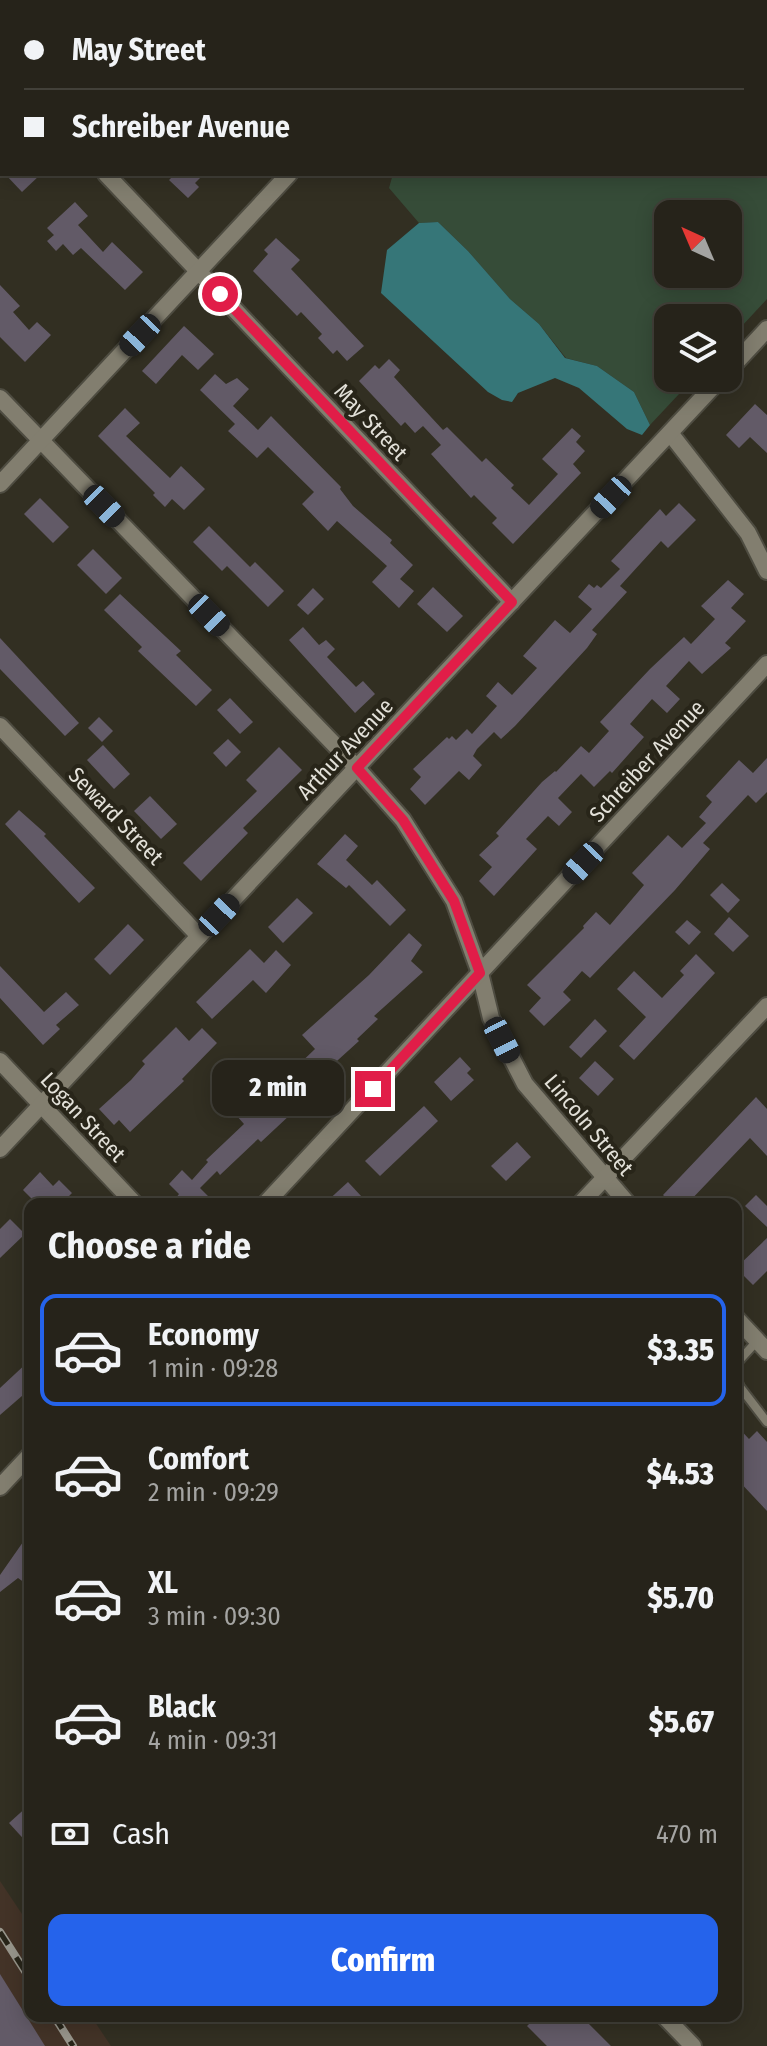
<!DOCTYPE html>
<meta charset="utf-8">
<style>
:root{--surface:#26231a;--page:#322f27;--text:#f1f3f6;--muted:#a4a4a2;--line:#424039;--accent:#2563eb}
body{margin:0;font-family:"Fira Sans Condensed",sans-serif;background:var(--page);color:var(--text);height:100vh;display:flex;flex-direction:column;font-size:30px;white-space:nowrap}
*{box-sizing:border-box;margin:0}
p{font-size:26px;color:var(--muted)}
.icon{flex:none;width:44px;height:44px;fill:none;stroke:currentColor;stroke-width:2;stroke-linecap:round;stroke-linejoin:round}
.map{position:relative;flex:1;overflow:hidden}
.details{position:absolute;left:24px;top:1198px;width:718px;height:824px;display:flex;flex-direction:column;background:var(--surface);border-radius:16px;box-shadow:0 4px 20px #0003,0 0 0 2px var(--line)}
.details>*{flex:none}
.guide{position:absolute;left:0px;top:0px;width:768px;height:176px;box-shadow:0 4px 20px #0003,0 0 0 2px var(--line);display:grid;align-content:center;height:176px;padding:0 24px;background:var(--surface)}
.needle{width:52px;rotate:316deg}
.buttons{position:absolute;left:654px;top:200px;display:grid;gap:16px}
.buttons a{display:grid;place-items:center;width:88px;height:88px;border-radius:16px;background:var(--surface);box-shadow:0 4px 20px #0003,0 0 0 2px var(--line);font-size:40px}
.end{position:absolute;width:36px;height:36px;margin:-18px;border:10px solid #e11d48;background:#fff;box-shadow:0 0 0 4px #fff}
.from{border-radius:50%}
.bubble{position:absolute;height:56px;border-radius:16px;background:var(--surface);box-shadow:0 4px 20px #0003,0 0 0 2px var(--line);font-size:26px;font-weight:800;line-height:56px;text-align:center}
.car{position:absolute;width:24px;height:48px;margin:-24px -12px;border-radius:10px;box-shadow:0 0 6px 2px #0007;background:linear-gradient(#222 24%,#8ab4d8 0 40%,#222 0 76%,#8ab4d8 0 86%,#222 0)}
.guide b{display:flex;align-items:center;gap:28px;height:76px;font-size:30px}
.guide b+b{border-top:2px solid var(--line)}
.guide i{width:20px;height:20px;background:var(--text)}
ul{padding:0;list-style:none}
li{display:flex;align-items:center;gap:24px;height:112px;margin:0 16px 12px;padding:0 8px;border:4px solid transparent;border-radius:16px}
li div{flex:1}
li b{display:block;font-size:30px}
li em{font-style:normal;font-weight:800}
li.active{border-color:var(--accent)}
li>.icon{width:72px;height:72px;stroke-width:1.5}
h2{padding:0 24px;font-size:36px;line-height:96px}
.pay{display:flex;align-items:center;gap:20px;height:88px;padding:0 24px;font-size:30px}
.pay p{margin-inline-start:auto}
.cta{display:flex;gap:16px;margin-top:auto;padding:16px 24px}
.cta a{flex:1;height:92px;border-radius:16px;background:var(--accent);color:#fff;font-size:32px;font-weight:800;line-height:92px;text-align:center}
.map>svg:first-child{display:block}
.industrial{fill:#433327}
.green{fill:#364c38;fill-rule:evenodd}
.water{fill:#367678}
.building{fill:#625a67}
.lines{fill:none;stroke-linecap:round;stroke-linejoin:round}
.service-casing{stroke:#4e4c41;stroke-width:12}
.minor-casing{stroke:#4e4c41;stroke-width:20}
.motorway-casing{stroke:#4e4c41;stroke-width:28}
.service{stroke:#827e6f;stroke-width:8}
.minor{stroke:#827e6f;stroke-width:16}
.motorway{stroke:#c886eb;stroke-width:24}
.rail-casing{stroke:#97958b;stroke-width:8}
.rail{stroke:#282519;stroke-width:5;stroke-dasharray:15;stroke-linecap:butt}
.route{stroke:#e11d48;stroke-width:10}
.labels{text-anchor:middle;dominant-baseline:central;stroke-width:8;stroke-linejoin:round;paint-order:stroke}
.street-label{font-size:22px;fill:#e3e1d9;stroke:#282519}
</style>
<div class="map">
<svg width="767" height="2046" viewBox="0 0 767 2046">
<rect width="100%" height="100%" fill="#322f22"/>
<!-- industrial -->
<polygon class="industrial" points="0,1881 30,1926 30,2016 91,2016 111,2046 0,2046"/>
<!-- green -->
<path class="green" d="M397 0H767V299L728 341V318H668V378H694L650 425 634 392 597 366 566 358 539 324 510 299 468 251 438 222 419 223 389 188 393 174H766V2H387ZM668 214H728V274H668Z"/>
<!-- water -->
<polygon class="water" points="438,222 468,251 510,299 539,324 565,358 597,366 634,392 650,425 642,435 627,429 579,388 555,378 518,393 512,402 502,400 488,392 381,293 387,250 419,223"/>
<!-- building -->
<g class="building">
<polygon points="5,174 41,174 22,192"/>
<polygon points="175,174 204,174 195,183 199,187 188,198 169,180"/>
<polygon points="75,202 88,216 78,225 103,252 112,242 143,272 125,290 81,248 73,255 63,244 56,251 47,241 54,235 47,228"/>
<polygon points="276,238 300,260 291,269 364,346 347,361 337,350 333,354 318,338 322,334 301,312 297,316 253,271 268,254 264,250"/>
<polygon points="0,285 20,306 13,312 29,330 37,322 51,335 25,362 0,337"/>
<polygon points="184,326 214,354 198,370 182,355 156,384 142,371"/>
<polygon points="389,359 400,370 394,377 443,430 447,427 482,462 486,458 514,485 511,488 529,505 558,474 542,459 572,428 581,436 576,442 585,451 573,464 581,473 513,544 492,523 497,518 474,495 471,498 431,454 441,445 423,426 415,433 405,422 401,426 359,381 375,365 379,369"/>
<polygon points="215,374 226,384 237,378 249,389 233,406 258,430 271,416 341,487 340,489 353,506 392,540 390,543 413,565 400,579 414,591 399,608 372,582 387,566 337,521 328,531 302,504 314,492 268,447 257,458 228,431 235,424 200,390"/>
<polygon points="755,404 767,415 767,453 750,437 739,448 726,435"/>
<polygon points="125,408 140,423 126,436 170,478 181,466 205,489 184,510 172,499 165,507 153,495 155,493 98,436"/>
<polygon points="40,498 69,527 53,543 24,514"/>
<polygon points="679,503 696,520 668,548 661,541 620,586 627,592 592,630 597,634 587,648 515,726 501,739 494,732 477,749 473,756 482,765 469,780 459,771 425,805 410,789 421,777 413,769 447,737 449,739 452,736 456,740 467,729 472,734 497,706 486,696 498,682 512,695 537,668 523,656 555,620 570,633 592,609 578,597 589,584 594,588 597,585 601,588 620,569 611,561 660,509 666,516"/>
<polygon points="209,526 250,567 255,562 284,591 268,607 227,566 222,571 193,542"/>
<polygon points="93,549 122,578 106,594 77,565"/>
<polygon points="728,580 744,594 731,608 746,621 725,643 731,648 702,674 689,661 666,686 680,699 667,713 652,699 630,724 644,737 612,773 610,771 594,787 581,774 558,798 572,812 559,826 548,816 526,839 537,849 494,896 479,881 492,867 479,855 499,836 496,833 542,782 555,771 556,772 581,746 589,753 609,731 600,722 650,669 684,637 691,644 715,619 701,606"/>
<polygon points="433,587 463,616 447,632 417,604"/>
<polygon points="313,588 324,599 308,615 297,605"/>
<polygon points="120,594 181,651 176,655 212,690 196,706 138,651 142,647 104,610"/>
<polygon points="303,627 319,645 326,640 335,649 327,657 356,687 363,681 375,694 355,713 289,640"/>
<polygon points="0,638 79,723 65,736 0,669"/>
<polygon points="230,698 253,722 240,734 217,710"/>
<polygon points="99,717 113,731 102,742 88,728"/>
<polygon points="228,739 241,752 226,767 213,753"/>
<polygon points="103,745 130,774 114,789 87,760"/>
<polygon points="279,747 302,770 243,828 248,833 201,881 183,863 257,791 246,780"/>
<polygon points="767,758 767,792 756,803 748,795 703,843 710,849 675,890 590,978 582,971 563,992 571,1000 544,1026 529,1011 541,998 527,985 584,928 583,926 596,912 610,925 644,885 632,873 668,835 682,848 706,823 699,817 712,802 706,796 739,760 753,773"/>
<polygon points="150,796 177,824 161,839 134,811"/>
<polygon points="19,810 46,834 44,836 95,888 79,903 5,824"/>
<polygon points="345,834 358,846 346,860 372,885 377,880 406,910 390,926 349,885 346,888 317,864"/>
<polygon points="722,883 740,900 728,913 710,895"/>
<polygon points="297,898 313,913 283,943 268,927"/>
<polygon points="729,917 749,936 733,952 714,934"/>
<polygon points="687,920 701,932 689,945 675,932"/>
<polygon points="128,924 144,940 110,975 94,959"/>
<polygon points="409,933 422,945 411,961 423,972 374,1016 378,1019 357,1039 359,1041 285,1108 291,1114 261,1142 258,1139 220,1175 217,1171 200,1188 210,1198 204,1204 190,1204 186,1201 182,1204 176,1198 179,1194 169,1184 182,1170 192,1180 208,1162 206,1160 244,1124 236,1115 247,1105 243,1100 261,1083 270,1092 315,1049 302,1035 369,975"/>
<polygon points="250,949 264,963 276,950 291,965 266,993 253,980 212,1019 196,1002"/>
<polygon points="696,954 715,973 634,1060 619,1046 646,1017 617,989 634,971 662,998 684,975 680,971"/>
<polygon points="0,966 44,1012 66,992 79,1005 56,1025 60,1029 43,1045 0,998"/>
<polygon points="595,1019 607,1031 581,1058 569,1047"/>
<polygon points="176,1027 189,1041 202,1028 217,1043 182,1079 184,1081 130,1132 119,1120 114,1125 99,1109 131,1080 145,1064 142,1061"/>
<polygon points="460,1057 471,1069 467,1073 474,1080 451,1101 434,1082"/>
<polygon points="595,1061 614,1079 598,1096 579,1078"/>
<polygon points="756,1097 767,1109 767,1156 750,1138 687,1204 672,1204 663,1195"/>
<polygon points="424,1106 438,1121 380,1176 365,1161"/>
<polygon points="517,1142 531,1157 506,1181 491,1166"/>
<polygon points="40,1172 53,1186 59,1180 72,1193 61,1204 37,1204 23,1190"/>
<polygon points="348,1182 362,1197 355,1204 324,1204"/>
<polygon points="756,1195 767,1206 767,1227 745,1206"/>
<polygon points="10,1219 25,1234 0,1258 0,1229"/>
<polygon points="767,1238 767,1271 753,1285 736,1268"/>
<polygon points="30,1360 30,1389 0,1415 0,1388"/>
<polygon points="736,1425 749,1439 757,1431 767,1442 767,1511 736,1478"/>
<polygon points="30,1532 30,1576 25,1583 18,1578 0,1592 0,1575"/>
<polygon points="30,1804 30,1846 9,1823"/>
<polygon points="0,1974 45,2046 0,2046"/>
<polygon points="537,2016 593,2016 587,2022 611,2046 547,2046 527,2026"/>
</g>
<g class="lines">
<!-- service casing -->
<g class="service-casing">
<g id="service">
<polyline points="736,1364 757,1341"/>
<polyline points="736,1378 740,1387 767,1422"/>
</g>
</g>
<!-- minor casing -->
<g class="minor-casing">
<g id="minor">
<polyline points="106,174 512,602"/>
<polyline points="728,371 767,329"/>
<polyline points="0,398 357,768 403,820 454,901 480,973 491,1018 525,1084 628,1204"/>
<polyline points="670,433 748,533 767,571"/>
<polyline points="0,484 289,174"/>
<polyline points="0,726 199,936"/>
<polyline points="0,1061 135,1204"/>
<polyline points="0,1149 721,378"/>
<polyline points="265,1204 767,664"/>
<polyline points="580,1204 767,1006"/>
<polyline points="736,1318 767,1351"/>
<polyline points="0,1487 30,1455"/>
<polyline points="664,2016 693,2046"/>
</g>
</g>
<!-- motorway casing -->
<g class="motorway-casing">
<g id="motorway">
<polyline points="311,2 324,0"/>
<polyline points="0,45 2,45"/>
</g>
</g>
<!-- service -->
<use href="#service" class="service"/>
<!-- minor -->
<use href="#minor" class="minor"/>
<!-- motorway -->
<use href="#motorway" class="motorway"/>
<!-- rail casing -->
<g class="rail-casing">
<g id="rail">
<polyline points="0,1932 30,1979"/>
<polyline points="54,2016 73,2046"/>
</g>
</g>
<!-- rail -->
<use href="#rail" class="rail"/>
</g>
<g class="lines">
<!-- route -->
<polyline class="route" points="220,294 512,602 357,768 403,820 454,901 480,973 373,1089"/>
</g>
<g class="labels">
<!-- street labels -->
<g class="street-label">
<text transform="translate(371 422) rotate(47)">May Street</text>
<text transform="translate(345 749) rotate(-47)">Arthur Avenue</text>
<text transform="translate(647 761) rotate(-47)">Schreiber Avenue</text>
<text transform="translate(116 816) rotate(46)">Seward Street</text>
<text transform="translate(83 1117) rotate(47)">Logan Street</text>
<text transform="translate(589 1125) rotate(50)">Lincoln Street</text>
</g>
</g>
</svg>
<div class="buttons">
<a><svg class="needle" viewBox="-14 -14 28 28"><path d="M0-13l5 13h-10z" fill="#e53935"/><path d="M0 13l5-13h-10z" fill="#a4a4a2"/></svg></a>
<a><svg class="icon" aria-label="layers" viewBox="0 0 24 24"><path d="M12 4l9 5-9 5-9-5zM3 14l9 5 9-5"/></svg></a>
</div>
<i class="end from" style="left:220px;top:294px"></i>
<i class="end" style="left:373px;top:1089px"></i>
<div class="bubble" style="left:212px;top:1060px;width:132px">2 min</div>
<i class="car" style="left:140px;top:335px;rotate:223deg"></i>
<i class="car" style="left:611px;top:497px;rotate:223deg"></i>
<i class="car" style="left:104px;top:506px;rotate:136deg"></i>
<i class="car" style="left:209px;top:615px;rotate:136deg"></i>
<i class="car" style="left:583px;top:863px;rotate:223deg"></i>
<i class="car" style="left:219px;top:915px;rotate:43deg"></i>
<i class="car" style="left:502px;top:1040px;rotate:153deg"></i>
<div class="guide">
<b><i class="from"></i>May Street</b>
<b><i></i>Schreiber Avenue</b>
</div>
<section class="details">
<h2>Choose a ride</h2>
<ul>
<li class="active"><svg class="icon" aria-label="car" viewBox="0 0 24 24"><path d="M5 17H2v-5l4-1 3-4h7l3 4 3 1v5h-3M9 17h6M6 11h13"/><circle cx="7" cy="17" r="2"/><circle cx="17" cy="17" r="2"/></svg><div><b>Economy</b><p>1 min · 09:28</p></div><em>$3.35</em></li>
<li><svg class="icon" aria-label="car" viewBox="0 0 24 24"><path d="M5 17H2v-5l4-1 3-4h7l3 4 3 1v5h-3M9 17h6M6 11h13"/><circle cx="7" cy="17" r="2"/><circle cx="17" cy="17" r="2"/></svg><div><b>Comfort</b><p>2 min · 09:29</p></div><em>$4.53</em></li>
<li><svg class="icon" aria-label="car" viewBox="0 0 24 24"><path d="M5 17H2v-5l4-1 3-4h7l3 4 3 1v5h-3M9 17h6M6 11h13"/><circle cx="7" cy="17" r="2"/><circle cx="17" cy="17" r="2"/></svg><div><b>XL</b><p>3 min · 09:30</p></div><em>$5.70</em></li>
<li><svg class="icon" aria-label="car" viewBox="0 0 24 24"><path d="M5 17H2v-5l4-1 3-4h7l3 4 3 1v5h-3M9 17h6M6 11h13"/><circle cx="7" cy="17" r="2"/><circle cx="17" cy="17" r="2"/></svg><div><b>Black</b><p>4 min · 09:31</p></div><em>$5.67</em></li>
</ul>
<div class="pay"><svg class="icon" aria-label="cash" viewBox="0 0 24 24"><path d="M3 7h18v10H3z"/><circle cx="12" cy="12" r="2"/></svg>Cash<p>470 m</p></div>
<div class="cta"><a>Confirm</a></div>
</section>
</div>
